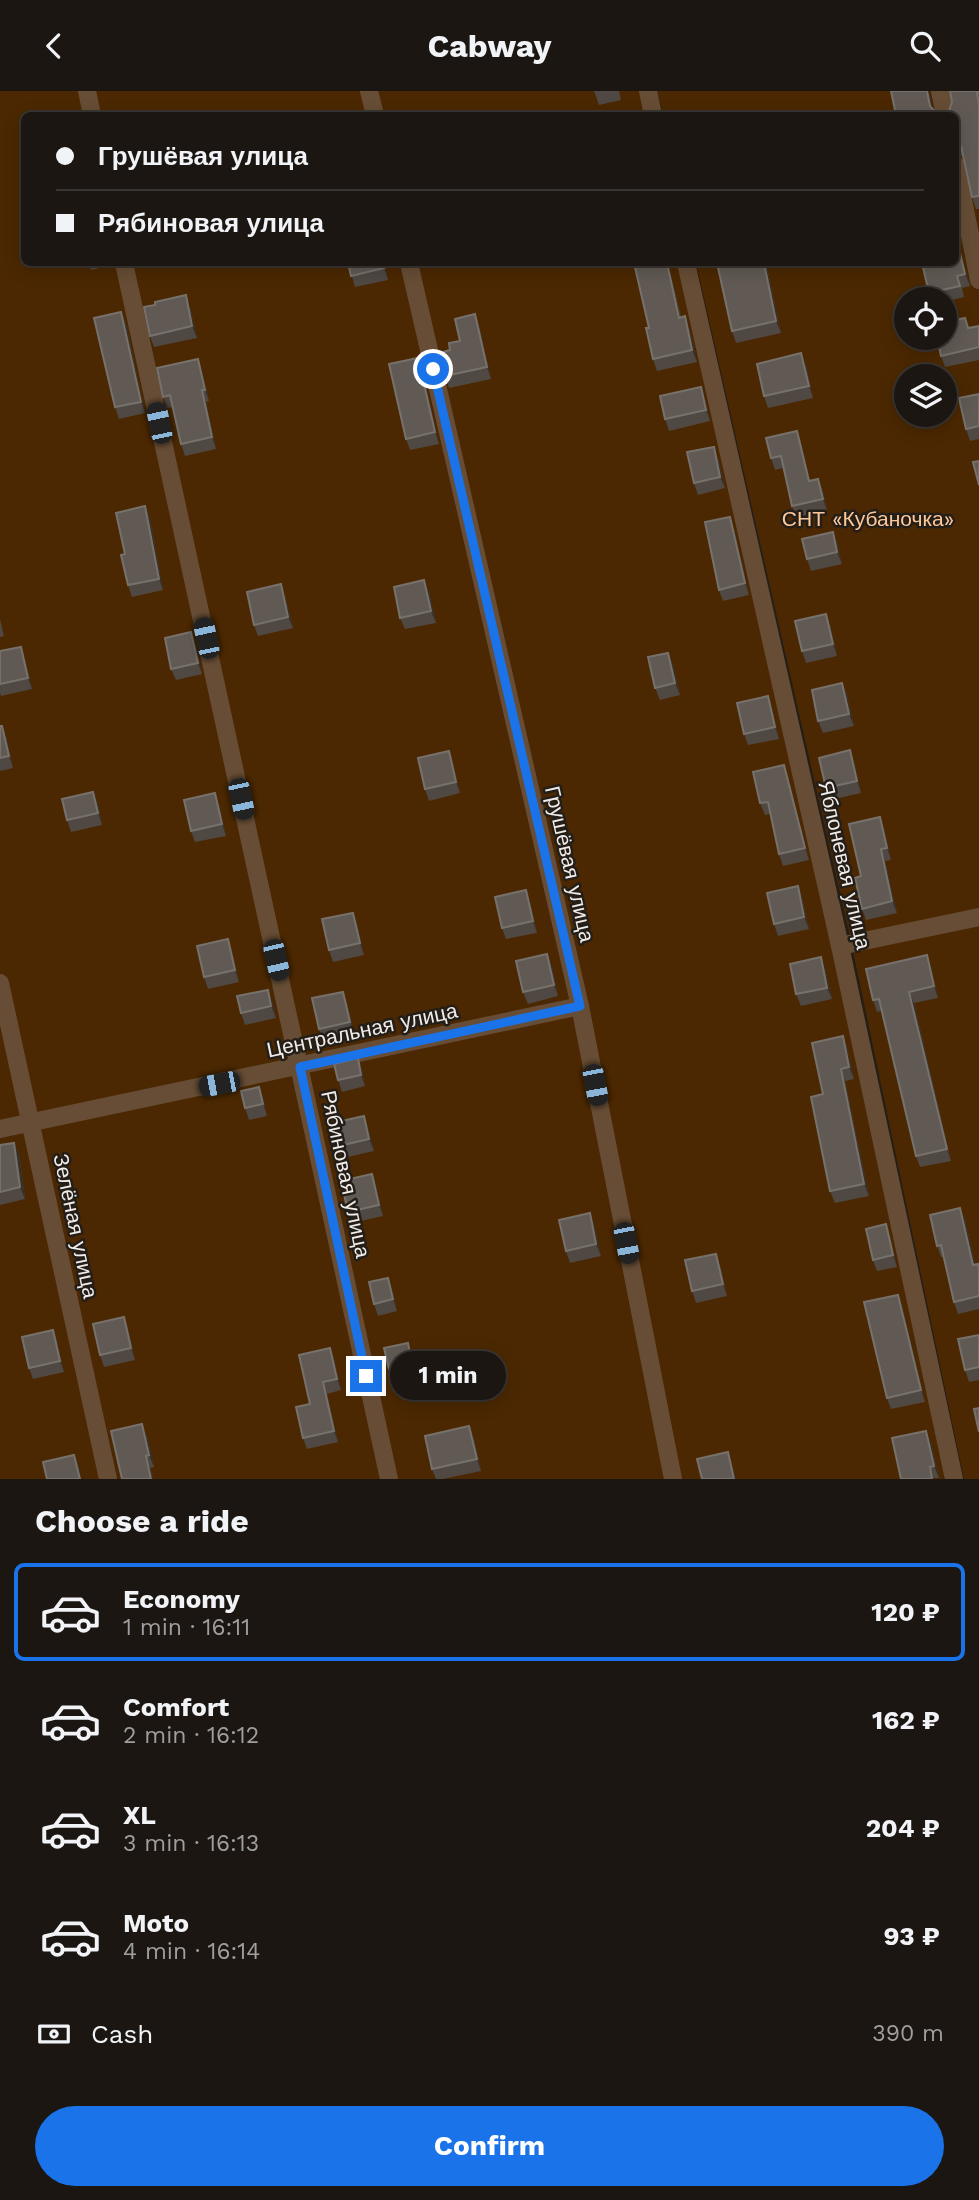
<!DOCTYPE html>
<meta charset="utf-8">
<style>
:root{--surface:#1b1612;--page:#282320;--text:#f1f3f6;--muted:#a09f9f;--line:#393532;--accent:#1a73e8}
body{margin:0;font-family:"Work Sans",sans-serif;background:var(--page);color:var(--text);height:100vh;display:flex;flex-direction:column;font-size:26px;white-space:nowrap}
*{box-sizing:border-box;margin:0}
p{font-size:23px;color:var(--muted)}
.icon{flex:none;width:38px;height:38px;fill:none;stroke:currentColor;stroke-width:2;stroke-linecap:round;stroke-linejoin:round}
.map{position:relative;height:1388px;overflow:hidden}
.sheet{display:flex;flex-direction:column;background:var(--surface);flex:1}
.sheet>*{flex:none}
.top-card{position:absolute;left:21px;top:21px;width:938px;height:154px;border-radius:10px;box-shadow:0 4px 18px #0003,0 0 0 2px var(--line);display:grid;align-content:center;height:154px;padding:0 35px;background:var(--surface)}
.buttons{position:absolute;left:894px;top:196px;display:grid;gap:14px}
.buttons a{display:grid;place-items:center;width:63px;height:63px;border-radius:50%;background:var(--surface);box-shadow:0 4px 18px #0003,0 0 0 2px var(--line);font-size:35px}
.end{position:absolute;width:32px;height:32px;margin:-16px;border:9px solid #1a73e8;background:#fff;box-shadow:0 0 0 4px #fff}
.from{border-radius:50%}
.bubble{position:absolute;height:49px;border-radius:24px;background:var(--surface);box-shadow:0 4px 18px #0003,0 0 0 2px var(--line);font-size:23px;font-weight:700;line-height:49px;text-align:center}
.car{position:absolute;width:21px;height:42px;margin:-21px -10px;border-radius:9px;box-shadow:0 0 5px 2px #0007;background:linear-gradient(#222 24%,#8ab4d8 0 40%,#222 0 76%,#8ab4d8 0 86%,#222 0)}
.top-card b{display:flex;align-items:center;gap:24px;height:66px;font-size:26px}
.top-card b+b{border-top:2px solid var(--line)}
.top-card i{width:18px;height:18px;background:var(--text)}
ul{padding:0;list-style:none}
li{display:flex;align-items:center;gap:21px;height:98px;margin:0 14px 10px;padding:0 21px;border:4px solid transparent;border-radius:10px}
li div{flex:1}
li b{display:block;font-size:26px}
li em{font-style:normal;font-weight:700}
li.selected{border-color:var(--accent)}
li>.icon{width:63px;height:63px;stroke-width:1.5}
h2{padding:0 35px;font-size:32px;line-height:84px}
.pay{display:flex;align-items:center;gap:18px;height:77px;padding:0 35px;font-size:26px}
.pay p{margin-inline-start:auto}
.action{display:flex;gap:14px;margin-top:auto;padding:14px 35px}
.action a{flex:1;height:80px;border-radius:42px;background:var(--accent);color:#fff;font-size:28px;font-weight:700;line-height:80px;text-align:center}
header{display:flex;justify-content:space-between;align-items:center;height:91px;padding:0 35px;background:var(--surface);font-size:32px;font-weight:700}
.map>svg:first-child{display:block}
.green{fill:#4b2801;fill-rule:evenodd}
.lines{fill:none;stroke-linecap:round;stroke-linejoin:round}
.minor{stroke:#674d35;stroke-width:18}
.wall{fill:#4f4843}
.shaded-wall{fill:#37302a}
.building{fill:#615a54;stroke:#77716c;stroke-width:2}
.route{stroke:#1a73e8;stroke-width:9}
.labels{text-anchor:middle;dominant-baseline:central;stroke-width:5;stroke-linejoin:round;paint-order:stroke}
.park-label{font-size:21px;fill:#fdc799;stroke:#241e18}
.street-label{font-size:21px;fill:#f1ece9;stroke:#241e18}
</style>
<header><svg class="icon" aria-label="back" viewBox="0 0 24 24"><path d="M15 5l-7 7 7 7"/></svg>Cabway<svg class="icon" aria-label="search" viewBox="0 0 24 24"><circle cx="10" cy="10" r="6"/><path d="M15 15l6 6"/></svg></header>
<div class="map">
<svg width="979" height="1388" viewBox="0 0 979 1388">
<rect width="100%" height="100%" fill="#241e18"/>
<!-- green -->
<g class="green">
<polygon points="0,0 654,0 659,24 24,24 24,172 693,172 960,1388 0,1388"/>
<path d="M657 0H979V1388H964L849 841 696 172H956V24H663ZM906 208H945V247H906ZM906 285H945V324H906Z"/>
</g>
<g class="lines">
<!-- minor -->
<g class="minor">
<polyline points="87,0 92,24"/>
<polyline points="369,0 375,24"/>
<polyline points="648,0 653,24"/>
<polyline points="940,0 945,24"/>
<polyline points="956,74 979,189"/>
<polyline points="124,172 389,1388"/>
<polyline points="409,172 580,915 673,1388"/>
<polyline points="686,172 840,855 954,1388"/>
<polyline points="840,855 979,826"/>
<polyline points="0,892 108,1388"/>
<polyline points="0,1038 580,915"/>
</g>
</g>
<!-- wall -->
<g class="wall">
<polygon points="594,0 619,0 621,9 599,14"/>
<polygon points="979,0 979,118 976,118 972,106 963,66 959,63 956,64 956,24 896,24 929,2 932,18 937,23 942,23"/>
<polygon points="88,172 112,172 113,174 91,179"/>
<polygon points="348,172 384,172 388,189 355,196"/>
<polygon points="717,172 766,172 781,242 736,252 732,240"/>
<polygon points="964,174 970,195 962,197 964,206 945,211 945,208 931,208 929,202"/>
<polygon points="670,181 681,226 689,237 697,271 657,280 653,268"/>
<polygon points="155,214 190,216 197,247 154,256 150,245"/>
<polygon points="121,221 126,233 145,322 119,328 115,316"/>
<polygon points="965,227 969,237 979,235 979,269 945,276 941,265"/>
<polygon points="479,235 491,288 449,297 445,285 450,259 460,250"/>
<polygon points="418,267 422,278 439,353 410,359 406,348"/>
<polygon points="806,274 813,307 768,317 764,305"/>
<polygon points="202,280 209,310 206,311 216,358 185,365 181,353 173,316 167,317 163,306"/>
<polygon points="701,296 705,308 710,330 669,340 665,328"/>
<polygon points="979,303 979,348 970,350 966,338"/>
<polygon points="797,340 801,352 810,390 818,388 823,400 827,420 796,427 792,415 783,377 775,379 771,367"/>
<polygon points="718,367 725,397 698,404 694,392"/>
<polygon points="145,415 150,427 163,499 132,506 128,494 125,463"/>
<polygon points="734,438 749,504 723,510 719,499"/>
<polygon points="833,441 837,452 842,473 811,480 807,468"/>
<polygon points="281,493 285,505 293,537 258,545 254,534"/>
<polygon points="429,501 436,532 405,538 400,527"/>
<polygon points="0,528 4,545 0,546"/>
<polygon points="830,534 837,565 806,572 802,560"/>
<polygon points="195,553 202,583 176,589 171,578"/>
<polygon points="0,560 25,568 32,598 1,605 0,602"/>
<polygon points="673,573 680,604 660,609 655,597"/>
<polygon points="842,592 847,604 854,635 823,642 818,630"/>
<polygon points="772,617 779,648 748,654 744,643"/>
<polygon points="0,635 6,646 13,677 0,680"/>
<polygon points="854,671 861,702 830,709 826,697"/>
<polygon points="453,672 460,702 429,710 425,698"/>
<polygon points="788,686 809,769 783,775 779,763 770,723 765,724 760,712"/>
<polygon points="93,701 98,713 102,734 71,741 67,729"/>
<polygon points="219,714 226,745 195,751 191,740"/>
<polygon points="884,738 891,769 885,770 897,822 866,829 862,818 861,785"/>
<polygon points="798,795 802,807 809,838 778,845 774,833"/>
<polygon points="530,811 537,842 506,848 502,837"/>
<polygon points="357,833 364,864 333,871 329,859"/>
<polygon points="228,848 232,860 239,891 208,898 204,886"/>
<polygon points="552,875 558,905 528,913 523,901"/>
<polygon points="931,876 938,907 914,912 951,1070 920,1076 916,1065 881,920 877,921 873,909"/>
<polygon points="825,878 832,908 801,915 796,903"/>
<polygon points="343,901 347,912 354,943 323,950 319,938"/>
<polygon points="272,910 276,927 245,934 241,922"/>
<polygon points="843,945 847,957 854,988 845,990 869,1105 835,1112 830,1100 823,1003"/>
<polygon points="358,967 362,979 365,995 342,1001 338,989"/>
<polygon points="259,996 263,1007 267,1025 249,1029 245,1017"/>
<polygon points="364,1025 368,1037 374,1060 343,1067 339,1055"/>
<polygon points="0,1054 19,1063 25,1108 0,1114"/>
<polygon points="372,1083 376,1095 383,1125 352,1132 348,1121"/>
<polygon points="590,1122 594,1134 601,1165 570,1172 566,1160"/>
<polygon points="965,1128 975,1174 979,1176 979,1218 958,1223 954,1211 944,1166 941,1166 937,1155"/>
<polygon points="890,1145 897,1176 877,1180 873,1169"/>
<polygon points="720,1174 727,1205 696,1212 692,1200"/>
<polygon points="392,1198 397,1220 378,1225 374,1213"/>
<polygon points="898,1204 902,1215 925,1311 891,1318 887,1307"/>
<polygon points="124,1226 128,1238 135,1269 104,1276 100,1264"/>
<polygon points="53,1239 57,1251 64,1281 33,1288 29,1277"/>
<polygon points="979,1244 979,1289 969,1291 965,1279"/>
<polygon points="330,1257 334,1268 341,1299 327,1303 338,1351 307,1358 303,1347 310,1313"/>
<polygon points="412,1264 417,1285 393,1290 389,1278"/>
<polygon points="469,1335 474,1347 481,1380 443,1388 436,1388 432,1378"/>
<polygon points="147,1345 154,1376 150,1377 153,1388 122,1388"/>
<polygon points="931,1352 939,1387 901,1388"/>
</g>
<!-- shaded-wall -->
<g class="shaded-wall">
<polygon points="927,0 929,0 934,24 930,15"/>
<polygon points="960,162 964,174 970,195 965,183"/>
<polygon points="383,172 384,172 388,189 384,177"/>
<polygon points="667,172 670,181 683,238 679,227"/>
<polygon points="764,172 766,172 781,242 776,230"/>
<polygon points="186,204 190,216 197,247 192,235"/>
<polygon points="121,221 126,233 145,322 141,311"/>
<polygon points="475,223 479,235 491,288 487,276"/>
<polygon points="685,225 689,237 697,271 692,259"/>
<polygon points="801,262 806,274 813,307 809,295"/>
<polygon points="418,267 422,278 439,353 435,341"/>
<polygon points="198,268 202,280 209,310 205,299"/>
<polygon points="701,296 705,308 710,330 706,319"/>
<polygon points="202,299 206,311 216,358 212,346"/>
<polygon points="797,340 801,352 813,402 809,390"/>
<polygon points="714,356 718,367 725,397 720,386"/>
<polygon points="818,388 823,400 827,420 823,408"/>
<polygon points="145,415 150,427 163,499 159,488"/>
<polygon points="730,426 734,438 749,504 745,492"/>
<polygon points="833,441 837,452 842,473 837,461"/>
<polygon points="424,489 429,501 436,532 431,520"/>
<polygon points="281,493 285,505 293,537 288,526"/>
<polygon points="826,523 830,534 837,565 833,553"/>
<polygon points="191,541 195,553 202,583 198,572"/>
<polygon points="21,556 25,568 32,598 28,587"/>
<polygon points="668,562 673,573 680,604 675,592"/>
<polygon points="842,592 847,604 854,635 849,623"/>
<polygon points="768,605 772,617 779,648 775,636"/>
<polygon points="2,635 6,646 13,677 9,665"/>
<polygon points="850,659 854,671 861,702 857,690"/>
<polygon points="449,660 453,672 460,702 456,691"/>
<polygon points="784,674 788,686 809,769 805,757"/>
<polygon points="93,701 98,713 102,734 98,722"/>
<polygon points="215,702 219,714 226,745 222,733"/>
<polygon points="880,726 884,738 891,769 887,757"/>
<polygon points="881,758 885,770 897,822 892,810"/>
<polygon points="798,795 802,807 809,838 804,826"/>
<polygon points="526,799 530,811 537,842 533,830"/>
<polygon points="353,822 357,833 364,864 360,852"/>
<polygon points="228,848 232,860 239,891 235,879"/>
<polygon points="547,863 552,875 558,905 554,894"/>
<polygon points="927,864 931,876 938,907 934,895"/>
<polygon points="821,866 825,878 832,908 827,897"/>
<polygon points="268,899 272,910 276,927 271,915"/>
<polygon points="343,901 347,912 354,943 350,931"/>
<polygon points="909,901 914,912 951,1070 947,1058"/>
<polygon points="843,945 847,957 854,988 849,976"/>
<polygon points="358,967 362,979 365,995 361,984"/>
<polygon points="841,978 845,990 869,1105 864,1093"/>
<polygon points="259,996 263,1007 267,1025 263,1013"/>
<polygon points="364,1025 368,1037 374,1060 369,1048"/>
<polygon points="14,1052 19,1063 25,1108 20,1096"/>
<polygon points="372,1083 376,1095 383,1125 379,1114"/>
<polygon points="960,1117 965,1128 978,1186 973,1174"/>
<polygon points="590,1122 594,1134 601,1165 596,1153"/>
<polygon points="886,1133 890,1145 897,1176 893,1164"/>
<polygon points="716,1163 720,1174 727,1205 723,1193"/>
<polygon points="388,1187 392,1198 397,1220 393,1208"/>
<polygon points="898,1204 902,1215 925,1311 921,1299"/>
<polygon points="124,1226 128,1238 135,1269 131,1257"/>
<polygon points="53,1239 57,1251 64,1281 60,1270"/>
<polygon points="408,1252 412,1264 417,1285 412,1273"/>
<polygon points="330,1257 334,1268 341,1299 337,1288"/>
<polygon points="323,1291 327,1303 338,1351 334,1340"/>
<polygon points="142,1333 147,1345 154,1376 149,1364"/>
<polygon points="469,1335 474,1347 481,1380 477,1368"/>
<polygon points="926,1340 931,1352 939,1387 934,1375"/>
<polygon points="728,1361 732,1373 736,1388 734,1388"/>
<polygon points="74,1364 79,1376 81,1388 80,1388"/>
<polygon points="146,1365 150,1377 153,1388 151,1388"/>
</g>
<!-- building -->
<g class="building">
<polygon points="891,0 927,0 930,15 937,23 942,23 949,20 952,11 950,0 979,0 979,2 977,2 979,13 979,105 972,106 961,55 956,52 956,24 896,24"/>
<polygon points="960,162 965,183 957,185 960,195 929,202 922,172 956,172 956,163"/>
<polygon points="348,172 383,172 384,177 351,185"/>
<polygon points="634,172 667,172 679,227 685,225 692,259 653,268 646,237 649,237"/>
<polygon points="717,172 764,172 776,230 732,240"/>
<polygon points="186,204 192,235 150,245 144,216 155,214 155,211"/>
<polygon points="121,221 141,311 115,316 94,227"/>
<polygon points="475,223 487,276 445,285 440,262 450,259 449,252 460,250 455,228"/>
<polygon points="965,227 968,237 979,235 979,256 941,265 937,247 945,247 945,231"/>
<polygon points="801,262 809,295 764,305 757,273"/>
<polygon points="418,267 435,341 406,348 389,273"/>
<polygon points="198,268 205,299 202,299 212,346 181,353 170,304 163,306 157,277"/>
<polygon points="701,296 706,319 665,328 660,305"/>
<polygon points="979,303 979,335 966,338 959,307"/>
<polygon points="797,340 809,390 818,388 823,408 792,415 781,365 771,367 766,347"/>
<polygon points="714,356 720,386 694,392 687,361"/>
<polygon points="979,370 979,394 973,371"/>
<polygon points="145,415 159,488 128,494 121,464 125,463 116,422"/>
<polygon points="730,426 745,492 719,499 705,431"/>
<polygon points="833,441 837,461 807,468 802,448"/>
<polygon points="424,489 431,520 400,527 394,496"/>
<polygon points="281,493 288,526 254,534 247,501"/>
<polygon points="826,523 833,553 802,560 795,530"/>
<polygon points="191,541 198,572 171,578 165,547"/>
<polygon points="21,556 28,587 0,593 0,560"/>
<polygon points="668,562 675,592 655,597 648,566"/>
<polygon points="842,592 849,623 818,630 812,599"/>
<polygon points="768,605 775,636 744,643 737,612"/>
<polygon points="0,635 2,635 9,665 0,667"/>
<polygon points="850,659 857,690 826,697 819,667"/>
<polygon points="449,660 456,691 425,698 418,667"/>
<polygon points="784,674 805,757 779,763 768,711 760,712 753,681"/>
<polygon points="93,701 98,722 67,729 62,708"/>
<polygon points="215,702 222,733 191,740 184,709"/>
<polygon points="880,726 887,757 881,758 892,810 862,818 855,787 861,785 849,733"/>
<polygon points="798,795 804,826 774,833 767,802"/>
<polygon points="526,799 533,830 502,837 495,806"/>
<polygon points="353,822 360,852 329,859 322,828"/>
<polygon points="228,848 235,879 204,886 197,855"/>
<polygon points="547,863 554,894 523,901 516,870"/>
<polygon points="927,864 934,895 909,901 947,1058 916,1065 879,908 873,909 866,878"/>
<polygon points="821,866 827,897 796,903 790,873"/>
<polygon points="268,899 271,915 241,922 237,905"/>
<polygon points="343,901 350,931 319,938 312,907"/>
<polygon points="843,945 849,976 841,978 864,1093 830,1100 811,1006 823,1003 812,952"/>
<polygon points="358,967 361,984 338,989 334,973"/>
<polygon points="259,996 263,1013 245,1017 241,1000"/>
<polygon points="364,1025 369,1048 339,1055 333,1032"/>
<polygon points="14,1052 20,1096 0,1101 0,1054"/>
<polygon points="372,1083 379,1114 348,1121 341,1090"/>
<polygon points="960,1117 973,1174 978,1173 979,1178 979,1205 954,1211 941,1154 937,1155 930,1124"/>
<polygon points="590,1122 596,1153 566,1160 559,1129"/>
<polygon points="886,1133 893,1164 873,1169 866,1138"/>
<polygon points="716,1163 723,1193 692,1200 685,1169"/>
<polygon points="388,1187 393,1208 374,1213 369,1191"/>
<polygon points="898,1204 921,1299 887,1307 864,1211"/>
<polygon points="124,1226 131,1257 100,1264 93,1233"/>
<polygon points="53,1239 60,1270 29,1277 22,1246"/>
<polygon points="979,1244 979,1276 965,1279 958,1248"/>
<polygon points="408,1252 412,1273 389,1278 384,1257"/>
<polygon points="330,1257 337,1288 323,1291 334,1340 303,1347 296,1316 310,1313 299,1264"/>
<polygon points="979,1317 979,1341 974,1318"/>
<polygon points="142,1333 149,1364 146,1365 151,1388 122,1388 111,1340"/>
<polygon points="469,1335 477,1368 432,1378 425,1345"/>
<polygon points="926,1340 934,1375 930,1376 932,1388 901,1388 892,1347"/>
<polygon points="728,1361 734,1388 702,1388 697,1368"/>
<polygon points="74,1364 80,1388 47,1388 43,1371"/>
</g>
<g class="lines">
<!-- route -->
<polyline class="route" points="366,1285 300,976 580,915 433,278"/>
</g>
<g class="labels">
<!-- park labels -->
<g class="park-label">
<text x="868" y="427">СНТ «Кубаночка»</text>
</g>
<!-- street labels -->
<g class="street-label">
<text transform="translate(570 773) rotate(77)">Грушёвая улица</text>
<text transform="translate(845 774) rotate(77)">Яблоневая улица</text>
<text transform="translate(362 939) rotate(-12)">Центральная улица</text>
<text transform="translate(346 1083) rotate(78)">Рябиновая улица</text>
<text transform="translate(76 1135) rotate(78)">Зелёная улица</text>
</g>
</g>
</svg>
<div class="buttons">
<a><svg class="icon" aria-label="locate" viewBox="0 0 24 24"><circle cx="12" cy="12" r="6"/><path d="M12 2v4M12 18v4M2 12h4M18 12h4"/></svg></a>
<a><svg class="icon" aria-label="layers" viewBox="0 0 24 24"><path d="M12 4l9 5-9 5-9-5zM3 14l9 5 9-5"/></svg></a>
</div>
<i class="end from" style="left:433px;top:278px"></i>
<i class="end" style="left:366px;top:1285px"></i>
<div class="bubble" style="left:390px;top:1260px;width:116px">1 min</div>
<i class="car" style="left:159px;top:332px;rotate:348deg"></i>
<i class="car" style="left:206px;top:547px;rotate:348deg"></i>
<i class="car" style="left:241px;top:708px;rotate:168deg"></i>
<i class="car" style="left:276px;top:869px;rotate:167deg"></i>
<i class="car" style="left:219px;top:993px;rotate:259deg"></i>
<i class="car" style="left:595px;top:994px;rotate:169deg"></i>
<i class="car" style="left:626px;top:1152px;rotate:169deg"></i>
<div class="top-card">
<b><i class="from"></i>Грушёвая улица</b>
<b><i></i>Рябиновая улица</b>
</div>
</div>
<section class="sheet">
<h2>Choose a ride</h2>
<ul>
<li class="selected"><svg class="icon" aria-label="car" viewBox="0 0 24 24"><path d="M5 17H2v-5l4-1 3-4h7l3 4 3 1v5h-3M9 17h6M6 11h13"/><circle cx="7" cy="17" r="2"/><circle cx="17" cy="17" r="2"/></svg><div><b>Economy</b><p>1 min · 16:11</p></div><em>120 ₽</em></li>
<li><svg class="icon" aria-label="car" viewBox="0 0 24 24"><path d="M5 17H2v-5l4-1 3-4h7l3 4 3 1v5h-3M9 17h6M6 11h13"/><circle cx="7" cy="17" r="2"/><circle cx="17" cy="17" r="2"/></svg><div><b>Comfort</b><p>2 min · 16:12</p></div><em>162 ₽</em></li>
<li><svg class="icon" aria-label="car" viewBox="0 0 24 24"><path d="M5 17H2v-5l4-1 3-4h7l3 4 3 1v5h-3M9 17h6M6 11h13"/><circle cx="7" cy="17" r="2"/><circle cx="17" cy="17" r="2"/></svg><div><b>XL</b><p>3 min · 16:13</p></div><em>204 ₽</em></li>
<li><svg class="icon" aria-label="car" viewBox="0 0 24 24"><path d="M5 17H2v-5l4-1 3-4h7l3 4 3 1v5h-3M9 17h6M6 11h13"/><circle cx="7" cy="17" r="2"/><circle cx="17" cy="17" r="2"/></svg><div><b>Moto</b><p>4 min · 16:14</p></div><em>93 ₽</em></li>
</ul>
<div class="pay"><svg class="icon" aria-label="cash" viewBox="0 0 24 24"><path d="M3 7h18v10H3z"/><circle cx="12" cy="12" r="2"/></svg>Cash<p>390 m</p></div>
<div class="action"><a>Confirm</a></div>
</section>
